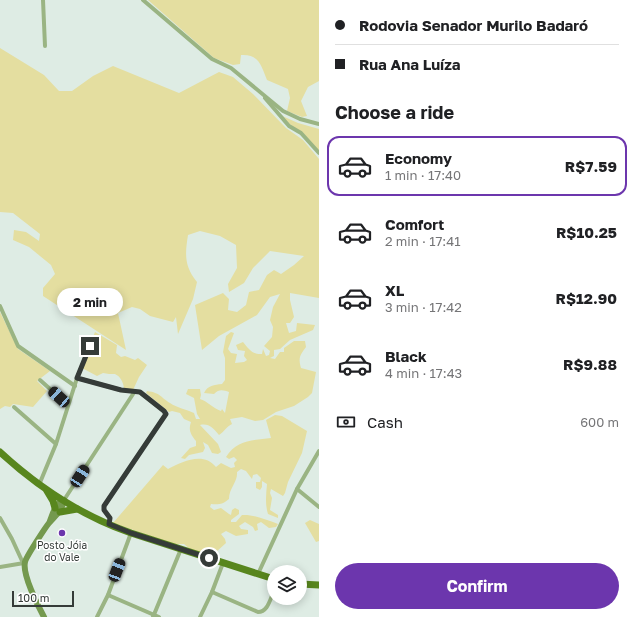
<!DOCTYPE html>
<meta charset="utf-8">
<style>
:root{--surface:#fff;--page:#f2f2f2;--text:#202124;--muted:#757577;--line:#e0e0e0;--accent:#6c36ad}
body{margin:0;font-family:"Golos Text",sans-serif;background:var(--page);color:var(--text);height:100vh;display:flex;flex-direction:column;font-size:15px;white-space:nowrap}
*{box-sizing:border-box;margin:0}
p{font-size:13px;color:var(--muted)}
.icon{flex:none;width:22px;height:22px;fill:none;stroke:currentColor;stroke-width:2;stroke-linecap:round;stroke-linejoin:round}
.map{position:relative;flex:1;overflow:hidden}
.sheet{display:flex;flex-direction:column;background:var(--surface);width:316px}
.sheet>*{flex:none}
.hud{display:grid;align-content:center;height:88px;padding:0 16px;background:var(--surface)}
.buttons{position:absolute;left:267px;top:565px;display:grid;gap:8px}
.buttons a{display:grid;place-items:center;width:40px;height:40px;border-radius:50%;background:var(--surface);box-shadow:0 2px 10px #0003;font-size:20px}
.scale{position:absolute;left:12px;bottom:10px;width:62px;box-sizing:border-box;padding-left:4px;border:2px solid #353b38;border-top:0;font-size:11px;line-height:14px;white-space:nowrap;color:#353b38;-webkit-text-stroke:3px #fff;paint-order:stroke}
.end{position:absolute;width:18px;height:18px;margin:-9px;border:5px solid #353b38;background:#fff;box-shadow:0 0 0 2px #fff}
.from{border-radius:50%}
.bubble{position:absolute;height:28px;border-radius:14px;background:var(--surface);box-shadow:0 2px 10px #0003;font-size:13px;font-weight:700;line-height:28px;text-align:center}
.car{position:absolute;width:12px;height:24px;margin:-12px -6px;border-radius:5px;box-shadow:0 0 3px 1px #0007;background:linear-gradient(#222 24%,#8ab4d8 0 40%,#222 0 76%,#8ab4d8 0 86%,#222 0)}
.hud b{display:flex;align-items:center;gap:14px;height:38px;font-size:15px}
.hud b+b{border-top:1px solid var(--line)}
.hud i{width:10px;height:10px;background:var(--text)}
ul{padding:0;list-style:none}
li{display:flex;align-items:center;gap:12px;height:60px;margin:0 8px 6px;padding:0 8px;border:2px solid transparent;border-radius:12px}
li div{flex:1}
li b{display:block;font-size:15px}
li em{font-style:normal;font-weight:700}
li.active{border-color:var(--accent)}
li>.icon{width:36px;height:36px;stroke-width:1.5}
h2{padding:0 16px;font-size:18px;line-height:48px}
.pay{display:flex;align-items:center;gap:10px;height:44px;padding:0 16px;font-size:15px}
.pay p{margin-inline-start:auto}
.button{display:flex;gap:8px;margin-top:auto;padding:8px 16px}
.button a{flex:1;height:46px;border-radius:24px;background:var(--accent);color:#fff;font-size:16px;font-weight:700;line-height:46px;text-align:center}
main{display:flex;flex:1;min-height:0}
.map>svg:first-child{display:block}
.green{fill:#e4dea0}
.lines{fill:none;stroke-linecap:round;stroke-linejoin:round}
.street{stroke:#9ab483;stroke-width:4}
.secondary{stroke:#74994e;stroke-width:6}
.primary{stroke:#58861e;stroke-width:7}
.route{stroke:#353b38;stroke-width:5}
.poi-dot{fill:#6c36ad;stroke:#fff;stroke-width:1.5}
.labels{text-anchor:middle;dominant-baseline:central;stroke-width:3;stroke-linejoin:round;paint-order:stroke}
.poi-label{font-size:10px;fill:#353b38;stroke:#fff}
</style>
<main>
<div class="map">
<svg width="319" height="617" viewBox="0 0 319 617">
<rect width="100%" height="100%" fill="#deece4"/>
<!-- green -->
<g class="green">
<path d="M148 0H319V81L308 87 301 101 307 116 302 117 287 111 290 98 288 89 267 80C261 65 259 54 241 55L240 64 233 65 214 58Z"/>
<path d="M0 48 44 75 59 91H72L93 76 113 66 179 93 219 72 233 77 253 94 286 128 303 140 319 159V298L290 293V300L294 317 290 323H286L289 333 296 331 297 323 315 325 313 330 290 340 280 349 274 350V356L270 358 275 359 280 352H284V348L294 341H305L306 347C300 355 298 358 301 368L316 372 312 393 308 397 294 406 276 412 263 420 255 421 242 417 230 419 232 424C226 427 224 432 219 435 213 428 209 423 200 425L218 444 221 452 218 454 212 453 208 445 203 442 205 448 203 452 189 455 185 459 181 458 190 448 196 446V441C191 435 188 430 191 422L184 419 180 413 172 411 169 412 146 393 147 391C161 393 160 397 170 403 177 408 186 409 194 413L196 419H200L197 414 194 398 186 394 188 389H200L201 395 200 399C207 401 213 408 221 411L222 409 225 413 229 392C223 390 219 389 214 394L204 393C208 385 214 385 222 384L225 380V358L223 352 226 336 231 332 234 333 228 349 231 353 237 354 235 363 244 362 247 360 244 356 245 351 238 350 236 345 243 342C248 348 252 355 262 354L263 349 266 356 269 355 270 351 264 346 272 337 273 327 270 320 273 307 280 294 270 297 257 315 219 336 202 350 195 305 223 293 229 299 228 310 237 312 246 305 249 292 259 290 267 275 274 270 281 274 294 265 304 256 270 251 253 268 244 283 229 292 228 284 237 268 236 245 220 236 200 231 188 235C185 254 184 266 197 282L193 299 178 334 176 317 173 322 150 316 140 309 132 307 118 313 126 350 43 296V288L55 274 51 265 29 247 13 240 14 230 26 232 39 241 40 234 13 213 0 212Z"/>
<polygon points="280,115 298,123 319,129 319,151"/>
<polygon points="0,312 18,349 50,371 37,381 47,391 33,407 13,404 10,407 5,406 0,409"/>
<path d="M95 332 117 345 116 353 121 357 125 356 135 360 138 358 147 365 139 377 133 390 124 388C123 382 121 377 115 374H109L103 373 97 376 82 368 88 353 92 349 91 342Z"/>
<path d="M275 415 282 416 307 431 302 453 288 482 285 493 283 496 271 489 270 493 272 498 270 510 278 515V518L268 514C265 505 266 494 267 484L262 481V487L260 490 256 488V482H260L261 478 257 474 253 475 252 479 246 471 241 469 237 472C238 482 229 488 229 499 223 504 219 505 211 504L210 507 214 510 221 508 229 514 231 515 232 510 235 508 239 510V514L231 520V522H236L242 515C253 514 267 520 278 524L276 527 269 528 261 522 257 524 258 530 255 531 253 527 245 522 239 526 241 529 248 530V534L236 536 226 531 221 534 225 539 226 543 215 553 206 550 199 552 191 550 184 544H173L113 523 163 465 168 469C182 462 203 451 216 467L221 463 231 468 235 467 234 463 237 460 234 457 229 459 226 457C236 440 253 440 271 438L266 420Z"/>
<polygon points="310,520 319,524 319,541 316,542 305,523"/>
</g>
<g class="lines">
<!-- street -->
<g class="street">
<polyline points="43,0 45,46"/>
<polyline points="143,0 212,59 231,68 283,111 300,119 319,124"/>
<polyline points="265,98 289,126 301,133 319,153"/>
<polyline points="0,306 18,346 75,386"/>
<polyline points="77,378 121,390 139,392 164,411 166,414 104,506 104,510 110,518 109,525"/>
<polyline points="40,380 68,405"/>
<polyline points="14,407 56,444"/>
<polyline points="39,485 56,444 77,378 90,346"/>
<polyline points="297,489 319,507"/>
<polyline points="64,500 135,391"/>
<polyline points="0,518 12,539 23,563"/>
<polyline points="0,567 24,563"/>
<polyline points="258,574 297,489 319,451"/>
<path d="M212 592 258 612C268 612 270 599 274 591"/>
<polyline points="108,595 159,617"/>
<polyline points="97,617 108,595 131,533"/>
<polyline points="153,617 181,549"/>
<polyline points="200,617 212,592 223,563"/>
</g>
<!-- secondary -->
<g class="secondary">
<path d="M50 521C53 513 55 504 64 500"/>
<path d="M44 617C38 606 22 574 25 562 26 557 45 528 49 523 56 515 62 511 64 500"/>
</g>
<!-- primary -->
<g class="primary">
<path d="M0 452C38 487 82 516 131 533L274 579"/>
<polyline points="47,491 53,501 55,508"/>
<polyline points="60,512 77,509"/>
<polyline points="300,584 319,585"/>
</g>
</g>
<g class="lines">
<!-- route -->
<polyline class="route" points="90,346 77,378 121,390 140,392 164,411 166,414 104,506 104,510 110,518 109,524 131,533 209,558"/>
</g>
<!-- markers -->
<circle class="poi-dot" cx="62" cy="533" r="4"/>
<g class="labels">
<!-- poi labels -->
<g class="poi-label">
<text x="62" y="545">Posto Jóia<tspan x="62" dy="12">do Vale</tspan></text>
</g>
</g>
</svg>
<div class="buttons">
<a><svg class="icon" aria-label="layers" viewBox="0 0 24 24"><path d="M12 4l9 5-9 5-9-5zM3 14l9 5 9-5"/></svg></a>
</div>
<div class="scale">100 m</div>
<i class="end from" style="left:209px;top:558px"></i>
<i class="end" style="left:90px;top:346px"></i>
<div class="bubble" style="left:57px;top:288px;width:66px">2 min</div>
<i class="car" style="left:59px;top:397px;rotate:312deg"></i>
<i class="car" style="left:80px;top:476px;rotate:33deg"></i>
<i class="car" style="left:117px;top:570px;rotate:21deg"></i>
</div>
<section class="sheet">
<div class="hud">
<b><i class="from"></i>Rodovia Senador Murilo Badaró</b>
<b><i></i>Rua Ana Luíza</b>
</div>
<h2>Choose a ride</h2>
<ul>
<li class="active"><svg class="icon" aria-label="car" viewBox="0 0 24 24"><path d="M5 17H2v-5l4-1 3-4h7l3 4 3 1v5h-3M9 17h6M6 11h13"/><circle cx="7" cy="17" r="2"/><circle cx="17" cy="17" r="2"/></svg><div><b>Economy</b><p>1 min · 17:40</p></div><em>R$7.59</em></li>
<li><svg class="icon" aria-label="car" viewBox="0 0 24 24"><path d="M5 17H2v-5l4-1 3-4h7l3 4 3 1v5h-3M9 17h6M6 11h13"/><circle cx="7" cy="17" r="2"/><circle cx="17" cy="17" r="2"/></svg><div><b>Comfort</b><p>2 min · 17:41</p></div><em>R$10.25</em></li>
<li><svg class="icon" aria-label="car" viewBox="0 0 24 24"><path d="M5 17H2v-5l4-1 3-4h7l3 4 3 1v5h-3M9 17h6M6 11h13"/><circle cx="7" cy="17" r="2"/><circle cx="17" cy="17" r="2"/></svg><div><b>XL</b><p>3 min · 17:42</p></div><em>R$12.90</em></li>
<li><svg class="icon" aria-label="car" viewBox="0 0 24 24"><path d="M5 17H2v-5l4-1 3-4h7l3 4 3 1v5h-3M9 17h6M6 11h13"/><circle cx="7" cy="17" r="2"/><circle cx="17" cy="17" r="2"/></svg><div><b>Black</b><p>4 min · 17:43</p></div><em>R$9.88</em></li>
</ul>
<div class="pay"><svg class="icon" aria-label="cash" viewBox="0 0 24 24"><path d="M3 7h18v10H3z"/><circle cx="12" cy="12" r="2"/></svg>Cash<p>600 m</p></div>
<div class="button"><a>Confirm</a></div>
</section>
</main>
